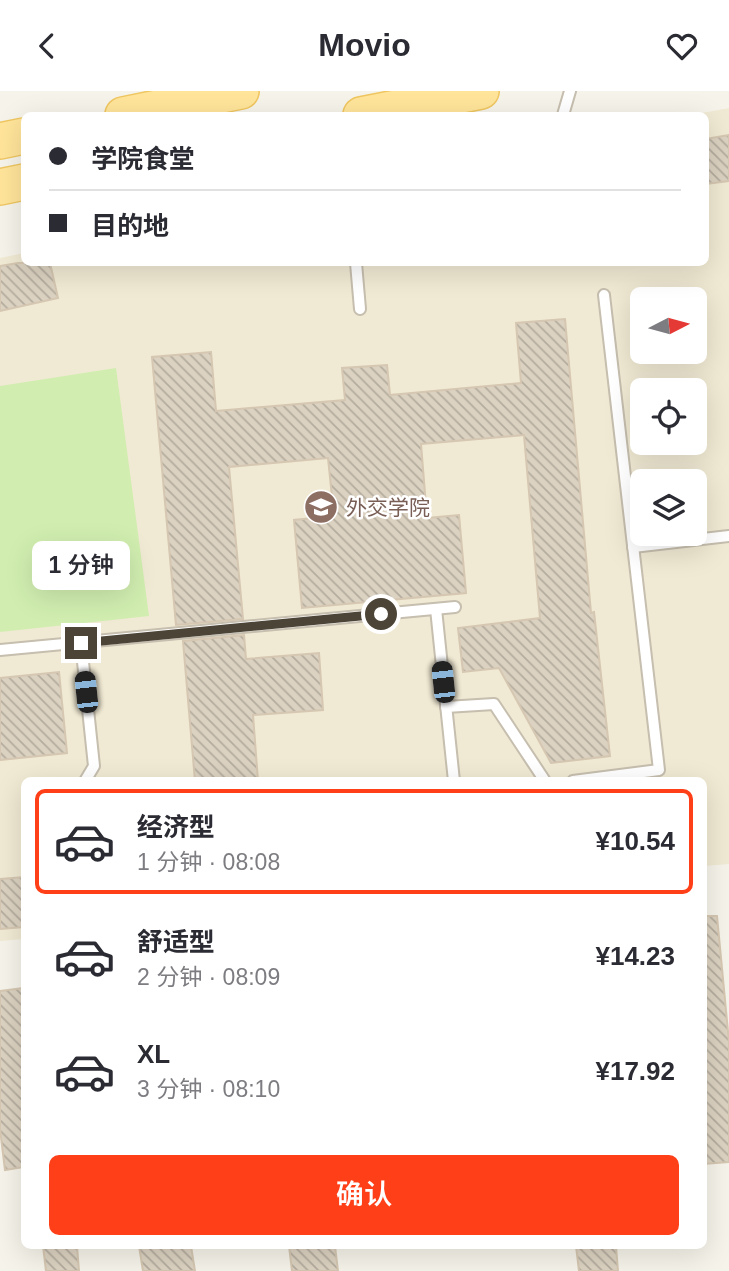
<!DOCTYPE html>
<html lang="zh">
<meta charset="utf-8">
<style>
:root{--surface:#fff;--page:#f7f7f7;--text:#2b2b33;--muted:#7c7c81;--line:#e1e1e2;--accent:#ff3f18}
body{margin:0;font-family:Helvetica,"Noto Sans SC",sans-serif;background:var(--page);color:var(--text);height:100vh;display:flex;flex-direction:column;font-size:26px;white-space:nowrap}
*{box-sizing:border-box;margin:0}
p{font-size:23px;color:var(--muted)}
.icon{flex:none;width:38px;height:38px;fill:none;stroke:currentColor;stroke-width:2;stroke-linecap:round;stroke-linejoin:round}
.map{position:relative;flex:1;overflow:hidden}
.side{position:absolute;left:21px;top:686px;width:686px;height:472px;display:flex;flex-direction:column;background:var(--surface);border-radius:10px;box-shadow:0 7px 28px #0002}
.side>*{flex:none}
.guide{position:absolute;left:21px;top:21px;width:688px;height:154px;border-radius:10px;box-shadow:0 7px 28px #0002;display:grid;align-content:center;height:154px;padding:0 28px;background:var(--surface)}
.needle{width:46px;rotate:84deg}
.fabs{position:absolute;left:630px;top:196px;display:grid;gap:14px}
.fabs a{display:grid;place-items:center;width:77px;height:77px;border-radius:10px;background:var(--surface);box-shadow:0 7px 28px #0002;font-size:35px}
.end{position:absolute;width:32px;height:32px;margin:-16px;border:9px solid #4b4437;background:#fff;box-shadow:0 0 0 4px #fff}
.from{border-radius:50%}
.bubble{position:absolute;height:49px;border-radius:10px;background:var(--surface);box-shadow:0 7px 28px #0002;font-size:23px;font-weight:600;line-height:49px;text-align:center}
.car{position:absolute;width:21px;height:42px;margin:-21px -10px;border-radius:9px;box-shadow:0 0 5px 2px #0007;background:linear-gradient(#222 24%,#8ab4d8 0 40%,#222 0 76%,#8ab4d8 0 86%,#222 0)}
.guide b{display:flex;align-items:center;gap:24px;height:66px;font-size:26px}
.guide b+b{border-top:2px solid var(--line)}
.guide i{width:18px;height:18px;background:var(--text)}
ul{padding:12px 0 0;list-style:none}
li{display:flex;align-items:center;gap:21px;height:105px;margin:0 14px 10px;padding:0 14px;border:4px solid transparent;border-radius:10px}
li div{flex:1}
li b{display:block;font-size:26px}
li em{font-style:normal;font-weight:600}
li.on{border-color:var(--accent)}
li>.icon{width:63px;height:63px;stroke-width:1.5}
.primary-button{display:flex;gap:14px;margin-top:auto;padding:14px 28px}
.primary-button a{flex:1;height:80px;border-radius:10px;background:var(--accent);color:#fff;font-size:28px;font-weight:600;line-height:80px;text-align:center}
header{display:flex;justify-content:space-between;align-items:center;height:91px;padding:0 28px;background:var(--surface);font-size:32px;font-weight:600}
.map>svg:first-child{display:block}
.education{fill:#f0e9d3;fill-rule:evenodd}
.garden{fill:#d1eeb0}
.building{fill:url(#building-back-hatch);stroke:#d5c7b1;stroke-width:2}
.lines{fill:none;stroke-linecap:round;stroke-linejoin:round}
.lane-casing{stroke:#c6beae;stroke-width:14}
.primary-casing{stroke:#efc660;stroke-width:38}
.lane{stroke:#fff;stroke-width:10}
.primary{stroke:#ffe49a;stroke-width:35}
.route{stroke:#4b4437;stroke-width:9}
.labels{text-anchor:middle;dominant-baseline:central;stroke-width:5;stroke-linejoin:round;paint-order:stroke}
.education-label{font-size:21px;fill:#785e54;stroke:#fff;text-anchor:start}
</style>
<header><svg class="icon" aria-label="back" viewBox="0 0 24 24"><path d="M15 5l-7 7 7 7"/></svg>Movio<svg class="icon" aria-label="heart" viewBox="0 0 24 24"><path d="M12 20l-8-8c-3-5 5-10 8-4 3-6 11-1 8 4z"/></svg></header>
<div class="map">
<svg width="729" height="1180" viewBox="0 0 729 1180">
<defs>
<pattern id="building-back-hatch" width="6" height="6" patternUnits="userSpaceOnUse" patternTransform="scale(1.75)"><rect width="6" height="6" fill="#dcd2c1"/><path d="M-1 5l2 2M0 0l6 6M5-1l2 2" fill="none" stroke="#b4ac9e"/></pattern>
</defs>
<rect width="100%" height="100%" fill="#f6f3ea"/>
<!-- education -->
<path class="education" d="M729 17V773L704 775V690H24V848L0 850V167L24 162V172H705V24H691ZM642 208H695V261H642ZM642 299H695V352H642ZM642 390H695V443H642Z"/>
<!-- garden -->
<polygon class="garden" points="116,277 149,525 0,541 0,295"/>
<!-- building -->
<g class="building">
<polygon points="729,44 729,90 705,93 705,48"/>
<polygon points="18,172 50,172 58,207 0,220 0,175"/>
<polygon points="565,228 591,522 594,521 610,665 551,672 499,577 463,581 458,537 540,527 524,344 421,353 427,427 459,424 466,502 302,517 294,429 334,425 328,367 229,376 243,528 176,534 152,266 211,261 216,320 345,309 342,277 387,274 390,304 521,292 516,232"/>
<polygon points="244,544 246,568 319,562 323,619 253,624 258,690 195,690 183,550"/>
<polygon points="59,581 67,662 0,669 0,587"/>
<polygon points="24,786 24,836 0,838 0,788"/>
<polygon points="704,825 717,825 729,951 729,1071 704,1073"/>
<polygon points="24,897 24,1076 5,1079 0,1038 0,900"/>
<polygon points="43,1155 77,1155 79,1180 46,1180"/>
<polygon points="139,1155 191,1155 195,1180 143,1180"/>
<polygon points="289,1155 335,1155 338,1180 292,1180"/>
<polygon points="576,1155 616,1155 618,1180 579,1180"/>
</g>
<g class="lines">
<!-- lane casing -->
<g class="lane-casing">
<g id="lane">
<polyline points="563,24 570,0"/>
<polyline points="356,172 360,218"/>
<polyline points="633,456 729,445"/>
<polyline points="436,518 454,690"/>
<polyline points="81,552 94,675 85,690"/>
<polyline points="0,559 455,516"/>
<polyline points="446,616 494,613 545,690"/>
<polyline points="573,690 659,679 604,204"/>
</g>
</g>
<!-- primary casing -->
<g class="primary-casing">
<g id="primary">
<polyline points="123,24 241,0"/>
<polyline points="361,24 481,0"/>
<polyline points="0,50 24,45"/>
<polyline points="0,96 24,91"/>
</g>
</g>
<!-- lane -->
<use href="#lane" class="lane"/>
<!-- primary -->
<use href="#primary" class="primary"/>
</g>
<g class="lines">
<!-- route -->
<polyline class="route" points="81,552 381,523"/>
</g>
<!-- icons -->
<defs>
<g id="university-disc" transform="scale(1.75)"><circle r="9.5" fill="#8d6e63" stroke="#fff"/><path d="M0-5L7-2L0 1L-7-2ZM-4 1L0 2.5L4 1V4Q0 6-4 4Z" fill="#fff"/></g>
</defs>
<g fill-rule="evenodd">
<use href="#university-disc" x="321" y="416"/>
</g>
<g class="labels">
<!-- education labels -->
<g class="education-label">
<text x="346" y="416">外交学院</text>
</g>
</g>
</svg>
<div class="fabs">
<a><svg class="needle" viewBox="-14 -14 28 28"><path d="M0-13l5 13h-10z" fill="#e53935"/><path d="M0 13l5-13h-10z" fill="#7c7c81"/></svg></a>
<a><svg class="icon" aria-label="locate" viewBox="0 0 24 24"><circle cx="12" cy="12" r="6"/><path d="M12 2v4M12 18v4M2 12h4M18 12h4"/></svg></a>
<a><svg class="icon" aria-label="layers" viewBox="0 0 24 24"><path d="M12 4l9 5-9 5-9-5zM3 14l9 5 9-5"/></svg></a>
</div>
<i class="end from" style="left:381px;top:523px"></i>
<i class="end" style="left:81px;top:552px"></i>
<div class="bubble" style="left:32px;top:450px;width:98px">1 分钟</div>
<i class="car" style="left:443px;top:591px;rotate:354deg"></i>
<i class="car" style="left:86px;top:601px;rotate:354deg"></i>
<div class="guide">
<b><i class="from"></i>学院食堂</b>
<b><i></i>目的地</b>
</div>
<section class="side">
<ul>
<li class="on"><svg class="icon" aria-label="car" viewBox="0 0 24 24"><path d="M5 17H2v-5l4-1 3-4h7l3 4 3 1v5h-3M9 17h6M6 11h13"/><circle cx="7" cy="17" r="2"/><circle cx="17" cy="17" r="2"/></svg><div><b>经济型</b><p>1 分钟 · 08:08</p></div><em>¥10.54</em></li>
<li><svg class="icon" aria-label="car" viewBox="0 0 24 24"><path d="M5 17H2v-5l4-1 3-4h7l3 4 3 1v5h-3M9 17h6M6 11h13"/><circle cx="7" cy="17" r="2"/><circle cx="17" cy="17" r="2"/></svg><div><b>舒适型</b><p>2 分钟 · 08:09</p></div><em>¥14.23</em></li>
<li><svg class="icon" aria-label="car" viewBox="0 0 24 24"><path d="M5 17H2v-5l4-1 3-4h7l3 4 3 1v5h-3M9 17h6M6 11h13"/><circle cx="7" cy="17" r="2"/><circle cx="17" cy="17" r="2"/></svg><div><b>XL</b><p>3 分钟 · 08:10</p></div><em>¥17.92</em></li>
</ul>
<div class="primary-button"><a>确认</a></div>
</section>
</div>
